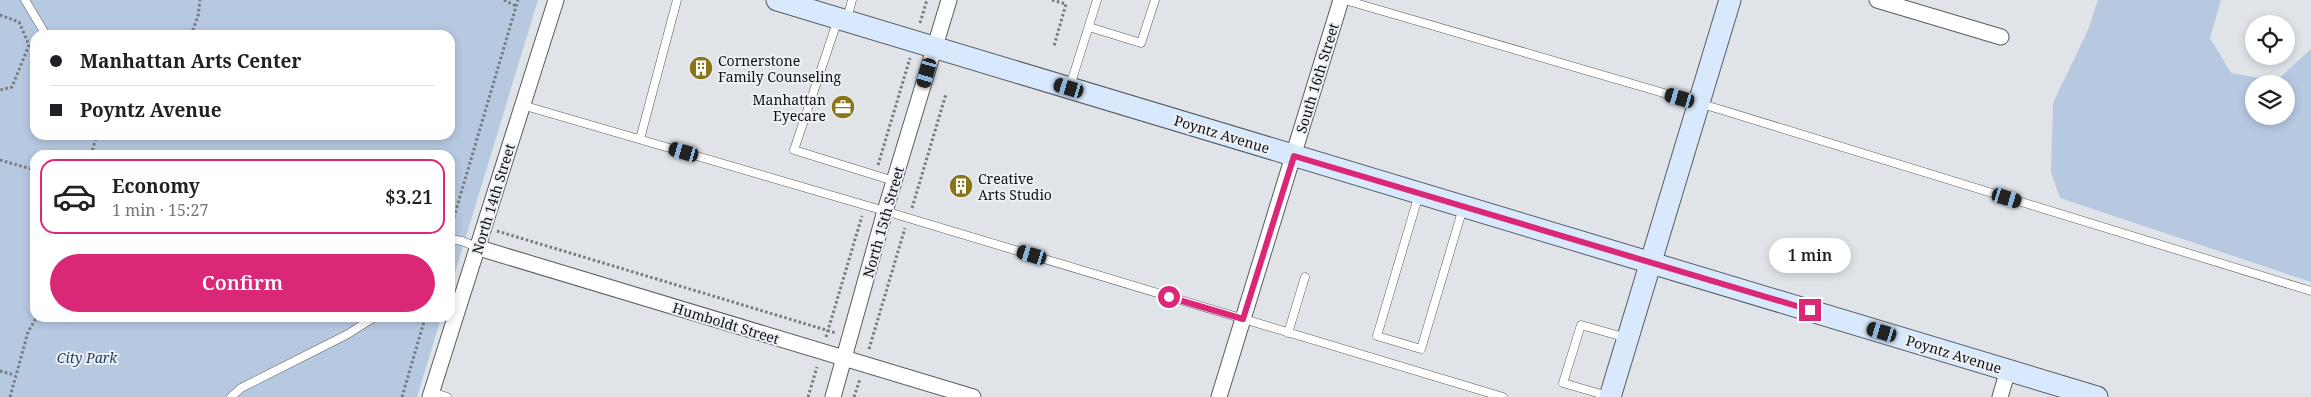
<!DOCTYPE html>
<meta charset="utf-8">
<style>
:root{--surface:#fff;--page:#f6f6f6;--text:#202124;--muted:#757577;--line:#e0e0e0;--accent:#db2777}
body{margin:0;font-family:"Noto Serif",serif;background:var(--page);color:var(--text);height:100vh;display:flex;flex-direction:column;font-size:19px;white-space:nowrap}
*{box-sizing:border-box;margin:0}
p{font-size:16px;color:var(--muted)}
.icon{flex:none;width:28px;height:28px;fill:none;stroke:currentColor;stroke-width:2;stroke-linecap:round;stroke-linejoin:round}
.map{position:relative;flex:1;overflow:hidden}
.side{position:absolute;left:30px;top:150px;width:425px;height:172px;display:flex;flex-direction:column;background:var(--surface);border-radius:15px;box-shadow:0 2px 8px #0003}
.side>*{flex:none}
.guide{position:absolute;left:30px;top:30px;width:425px;height:110px;border-radius:15px;box-shadow:0 2px 8px #0003;display:grid;align-content:center;height:110px;padding:0 20px;background:var(--surface)}
.fabs{position:absolute;left:2245px;top:15px;display:grid;gap:10px}
.fabs a{display:grid;place-items:center;width:50px;height:50px;border-radius:50%;background:var(--surface);box-shadow:0 2px 8px #0003;font-size:25px}
.end{position:absolute;width:22px;height:22px;margin:-11px;border:6px solid #db2777;background:#fff;box-shadow:0 0 0 2px #fff}
.from{border-radius:50%}
.bubble{position:absolute;height:35px;border-radius:18px;background:var(--surface);box-shadow:0 2px 8px #0003;font-size:16px;font-weight:600;line-height:35px;text-align:center}
.car{position:absolute;width:15px;height:30px;margin:-15px -8px;border-radius:6px;box-shadow:0 0 4px 1px #0007;background:linear-gradient(#222 24%,#8ab4d8 0 40%,#222 0 76%,#8ab4d8 0 86%,#222 0)}
.guide b{display:flex;align-items:center;gap:18px;height:48px;font-size:19px}
.guide b+b{border-top:1px solid var(--line)}
.guide i{width:12px;height:12px;background:var(--text)}
ul{padding:9px 0 0;list-style:none}
li{display:flex;align-items:center;gap:15px;height:75px;margin:0 10px 8px;padding:0 10px;border:2px solid transparent;border-radius:15px}
li div{flex:1}
li b{display:block;font-size:19px}
li em{font-style:normal;font-weight:600}
li.on{border-color:var(--accent)}
li>.icon{width:45px;height:45px;stroke-width:1.5}
.cta{display:flex;gap:10px;margin-top:auto;padding:10px 20px}
.cta a{flex:1;height:58px;border-radius:30px;background:var(--accent);color:#fff;font-size:20px;font-weight:600;line-height:58px;text-align:center}
.map>svg:first-child{display:block}
.green{fill:#b6c9e1;fill-rule:evenodd}
.lines{fill:none;stroke-linecap:round;stroke-linejoin:round}
.lane-casing{stroke:#585c60;stroke-width:9}
.street-casing{stroke:#585c60;stroke-width:17}
.secondary-casing{stroke:#585c60;stroke-width:23}
.path{stroke:#787b7e;stroke-width:3;stroke-dasharray:2.5 2.5;stroke-linecap:butt}
.lane{stroke:#fff;stroke-width:8}
.street{stroke:#fff;stroke-width:15}
.secondary{stroke:#d8e9fe;stroke-width:21}
.route{stroke:#db2777;stroke-width:6}
.labels{text-anchor:middle;dominant-baseline:central;stroke-width:4;stroke-linejoin:round;paint-order:stroke}
.poi-label{font-size:14px;fill:#101113;stroke:#edf1f6;text-anchor:start}
.street-label{font-size:14px;fill:#101113;stroke:#edf1f6}
.park-label{font-size:14px;font-style:italic;fill:#1b385c;stroke:#edf1f6}
</style>
<div class="map">
<svg width="2311" height="397" viewBox="0 0 2311 397">
<rect width="100%" height="100%" fill="#e0e4e9"/>
<!-- green -->
<g class="green">
<path d="M0 0H538L450 289V155H35V318H441L417 397H0ZM35 35H450V135H35Z"/>
<path d="M2098 0H2221L2210 38 2231 73 2276 81 2311 49V282L2060 198 2051 172 2053 103 2088 30ZM2254 84H2286V116H2254Z"/>
</g>
<g class="lines">
<!-- lane casing -->
<g class="lane-casing">
<g id="lane">
<polyline points="25,0 43,30"/>
<polyline points="1345,0 1722,110 2311,291"/>
<polyline points="838,19 794,150 894,181"/>
<polyline points="847,19 852,0"/>
<polyline points="1089,27 1141,43 1155,0"/>
<polyline points="1070,86 1097,0"/>
<polyline points="522,105 885,211 1503,397"/>
<polyline points="640,139 677,0"/>
<polyline points="1419,194 1377,336 1421,349 1463,208"/>
<polyline points="450,239 462,241 479,248"/>
<polyline points="1288,333 1305,277"/>
<polyline points="432,392 447,397"/>
<polyline points="1608,396 1563,383 1581,325 1627,338"/>
<polyline points="231,397 241,388 348,334 373,318"/>
</g>
</g>
<!-- street casing -->
<g class="street-casing">
<g id="street">
<polyline points="1877,0 2001,37"/>
<polyline points="479,248 973,397"/>
<polyline points="430,397 556,0"/>
<polyline points="833,397 885,211 949,0"/>
<polyline points="1219,397 1341,0"/>
<polyline points="2000,397 2008,370"/>
</g>
</g>
<!-- secondary casing -->
<g class="secondary-casing">
<g id="secondary">
<polyline points="777,0 2097,397"/>
<polyline points="1610,397 1730,0"/>
</g>
</g>
<!-- path -->
<g class="path">
<polyline points="504,0 516,6"/>
<polyline points="1052,0 1066,4 1054,46"/>
<polyline points="0,15 19,22 29,45 12,87 0,90"/>
<polyline points="920,23 927,0"/>
<polyline points="191,35 198,16 200,0"/>
<polyline points="91,155 97,135"/>
<polyline points="0,160 35,170"/>
<polyline points="878,165 910,58"/>
<polyline points="912,208 946,94"/>
<polyline points="451,227 518,0"/>
<polyline points="497,231 836,333"/>
<polyline points="826,337 862,216"/>
<polyline points="869,349 905,228"/>
<polyline points="0,371 15,375"/>
<polyline points="10,397 28,332 36,318"/>
<polyline points="402,397 425,318"/>
<polyline points="808,397 817,367"/>
<polyline points="854,397 860,379"/>
</g>
<!-- lane -->
<use href="#lane" class="lane"/>
<!-- street -->
<use href="#street" class="street"/>
<!-- secondary -->
<use href="#secondary" class="secondary"/>
</g>
<g class="lines">
<!-- route -->
<polyline class="route" points="1169,297 1243,319 1294,156 1810,310"/>
</g>
<!-- icons -->
<defs>
<g id="building-disc" transform="scale(1.25)"><circle r="9.5" fill="#887518" stroke="#edf1f6"/><path d="M-4-6H4V6H1V3H-1V6H-4ZM-2.5-4.3h1.7v1.8h-1.7ZM.8-4.3h1.7v1.8H.8ZM-2.5-1h1.7V.8h-1.7ZM.8-1h1.7V.8H.8Z" fill="#fff"/></g>
<g id="office-disc" transform="scale(1.25)"><circle r="9.5" fill="#887518" stroke="#edf1f6"/><path d="M-6-3h4V-5.5h4V-3h4V5H-6ZM-1-4.5V-3h2v-1.5ZM-6 0V1H6V0Z" fill="#fff"/></g>
</defs>
<g fill-rule="evenodd">
<use href="#building-disc" x="701" y="68"/>
<use href="#office-disc" x="843" y="107"/>
<use href="#building-disc" x="961" y="186"/>
</g>
<g class="labels">
<!-- poi labels -->
<g class="poi-label">
<text x="718" y="60">Cornerstone<tspan x="718" dy="16">Family Counseling</tspan></text>
<text x="826" y="99" text-anchor="end">Manhattan<tspan x="826" dy="16">Eyecare</tspan></text>
<text x="978" y="178">Creative<tspan x="978" dy="16">Arts Studio</tspan></text>
</g>
<!-- street labels -->
<g class="street-label">
<text transform="translate(1317 78) rotate(-73)">South 16th Street</text>
<text transform="translate(1222 134) rotate(17)">Poyntz Avenue</text>
<text transform="translate(493 199) rotate(-73)">North 14th Street</text>
<text transform="translate(883 222) rotate(-74)">North 15th Street</text>
<text transform="translate(726 323) rotate(17)">Humboldt Street</text>
<text transform="translate(1954 354) rotate(17)">Poyntz Avenue</text>
</g>
<!-- park labels -->
<g class="park-label">
<text x="87" y="357">City Park</text>
</g>
</g>
</svg>
<div class="fabs">
<a><svg class="icon" aria-label="locate" viewBox="0 0 24 24"><circle cx="12" cy="12" r="6"/><path d="M12 2v4M12 18v4M2 12h4M18 12h4"/></svg></a>
<a><svg class="icon" aria-label="layers" viewBox="0 0 24 24"><path d="M12 4l9 5-9 5-9-5zM3 14l9 5 9-5"/></svg></a>
</div>
<i class="end from" style="left:1169px;top:297px"></i>
<i class="end" style="left:1810px;top:310px"></i>
<div class="bubble" style="left:1769px;top:238px;width:82px">1 min</div>
<i class="car" style="left:927px;top:73px;rotate:196deg"></i>
<i class="car" style="left:1069px;top:88px;rotate:287deg"></i>
<i class="car" style="left:1680px;top:98px;rotate:286deg"></i>
<i class="car" style="left:684px;top:152px;rotate:286deg"></i>
<i class="car" style="left:2007px;top:198px;rotate:107deg"></i>
<i class="car" style="left:1032px;top:255px;rotate:287deg"></i>
<i class="car" style="left:1882px;top:332px;rotate:287deg"></i>
<div class="guide">
<b><i class="from"></i>Manhattan Arts Center</b>
<b><i></i>Poyntz Avenue</b>
</div>
<section class="side">
<ul>
<li class="on"><svg class="icon" aria-label="car" viewBox="0 0 24 24"><path d="M5 17H2v-5l4-1 3-4h7l3 4 3 1v5h-3M9 17h6M6 11h13"/><circle cx="7" cy="17" r="2"/><circle cx="17" cy="17" r="2"/></svg><div><b>Economy</b><p>1 min · 15:27</p></div><em>$3.21</em></li>
</ul>
<div class="cta"><a>Confirm</a></div>
</section>
</div>
